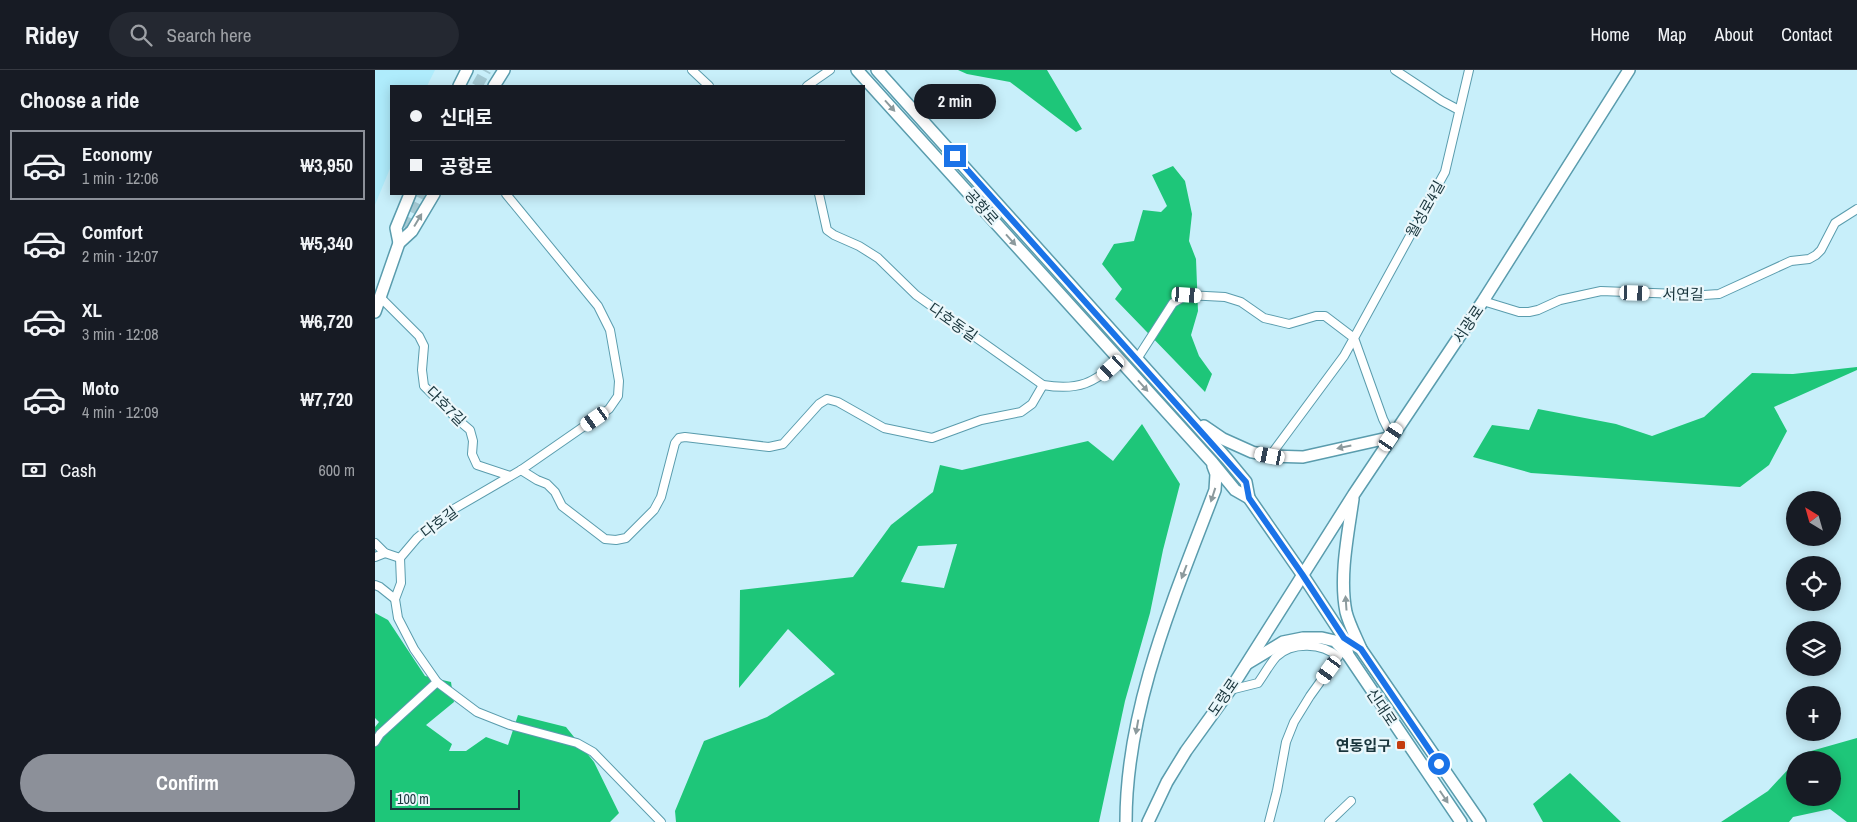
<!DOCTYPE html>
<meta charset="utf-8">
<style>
:root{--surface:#171b24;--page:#242831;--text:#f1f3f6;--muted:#9ea1a6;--line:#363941;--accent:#8c9099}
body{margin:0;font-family:"Archivo Narrow","Noto Sans KR",sans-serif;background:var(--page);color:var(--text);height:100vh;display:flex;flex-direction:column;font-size:19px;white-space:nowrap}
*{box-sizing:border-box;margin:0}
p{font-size:16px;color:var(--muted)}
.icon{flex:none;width:28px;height:28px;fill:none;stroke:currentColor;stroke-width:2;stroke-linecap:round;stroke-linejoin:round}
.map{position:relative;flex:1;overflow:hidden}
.panel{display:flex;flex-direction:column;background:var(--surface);width:375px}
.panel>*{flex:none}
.top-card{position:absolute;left:15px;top:15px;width:475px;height:110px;border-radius:0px;box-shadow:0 2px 12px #0003;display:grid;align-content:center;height:110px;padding:0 20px;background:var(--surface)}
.needle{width:32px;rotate:323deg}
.buttons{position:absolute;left:1411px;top:421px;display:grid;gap:10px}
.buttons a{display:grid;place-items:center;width:55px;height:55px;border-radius:50%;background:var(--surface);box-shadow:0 2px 12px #0003;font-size:25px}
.scale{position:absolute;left:15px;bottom:12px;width:130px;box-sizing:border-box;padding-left:5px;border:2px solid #18343b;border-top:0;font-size:14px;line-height:18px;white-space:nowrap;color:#18343b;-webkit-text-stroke:4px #eaf7fb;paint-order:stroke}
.end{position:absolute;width:22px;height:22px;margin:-11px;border:6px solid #1a73e8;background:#fff;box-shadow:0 0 0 2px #fff}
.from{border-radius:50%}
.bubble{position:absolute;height:35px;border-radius:18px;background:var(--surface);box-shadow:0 2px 12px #0003;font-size:16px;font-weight:800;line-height:35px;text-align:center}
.car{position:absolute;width:15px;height:30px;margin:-15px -8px;border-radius:6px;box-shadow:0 0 4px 1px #0007;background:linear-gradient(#fff 24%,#345 0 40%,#fff 0 76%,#345 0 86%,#fff 0)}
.top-card b{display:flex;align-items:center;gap:18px;height:48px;font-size:19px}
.top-card b+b{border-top:1px solid var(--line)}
.top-card i{width:12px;height:12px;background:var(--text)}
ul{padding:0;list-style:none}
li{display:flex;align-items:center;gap:15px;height:70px;margin:0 10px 8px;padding:0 10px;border:2px solid transparent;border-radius:0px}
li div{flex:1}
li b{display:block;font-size:19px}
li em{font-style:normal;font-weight:800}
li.on{border-color:var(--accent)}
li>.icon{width:45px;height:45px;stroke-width:1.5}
h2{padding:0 20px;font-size:22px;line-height:60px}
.pay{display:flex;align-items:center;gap:12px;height:55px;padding:0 20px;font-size:19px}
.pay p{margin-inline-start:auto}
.button{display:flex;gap:10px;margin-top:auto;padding:10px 20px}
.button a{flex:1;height:58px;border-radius:30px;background:var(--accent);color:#fff;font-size:20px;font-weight:800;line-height:58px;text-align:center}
header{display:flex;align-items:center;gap:30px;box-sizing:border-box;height:70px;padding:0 25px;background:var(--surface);border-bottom:1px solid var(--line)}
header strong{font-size:24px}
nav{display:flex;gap:28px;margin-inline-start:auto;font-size:18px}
.search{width:350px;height:45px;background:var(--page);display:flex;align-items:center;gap:12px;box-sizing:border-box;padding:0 18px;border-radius:28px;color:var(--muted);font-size:19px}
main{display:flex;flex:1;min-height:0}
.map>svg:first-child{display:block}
.built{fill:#afecfc}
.forest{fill:#1ec679;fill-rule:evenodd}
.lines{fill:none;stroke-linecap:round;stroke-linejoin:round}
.secondary-tunnel{stroke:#a5cad4;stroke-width:11;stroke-dasharray:11 5.5;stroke-linecap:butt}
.street-casing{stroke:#5a9cad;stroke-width:10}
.secondary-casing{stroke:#5a9cad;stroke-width:14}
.street{stroke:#fff;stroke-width:8}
.secondary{stroke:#fff;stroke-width:11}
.oneway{fill:#8c9a9d}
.route{stroke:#1a73e8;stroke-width:6}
.poi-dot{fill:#c43c0f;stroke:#eaf7fb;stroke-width:2}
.labels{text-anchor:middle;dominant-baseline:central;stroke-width:4.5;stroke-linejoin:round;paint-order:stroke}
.street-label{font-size:15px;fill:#18343b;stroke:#eaf7fb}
.poi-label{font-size:15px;font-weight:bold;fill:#18343b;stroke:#eaf7fb;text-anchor:end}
</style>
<header>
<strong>Ridey</strong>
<div class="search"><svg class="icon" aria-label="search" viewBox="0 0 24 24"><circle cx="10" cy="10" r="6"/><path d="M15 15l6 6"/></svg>Search here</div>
<nav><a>Home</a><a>Map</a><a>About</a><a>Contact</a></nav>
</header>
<main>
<section class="panel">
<h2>Choose a ride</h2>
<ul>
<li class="on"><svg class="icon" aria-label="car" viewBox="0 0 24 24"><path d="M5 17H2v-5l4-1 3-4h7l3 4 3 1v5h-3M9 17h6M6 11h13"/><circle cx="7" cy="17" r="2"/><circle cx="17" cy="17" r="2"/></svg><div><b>Economy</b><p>1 min · 12:06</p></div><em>₩3,950</em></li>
<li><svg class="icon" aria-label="car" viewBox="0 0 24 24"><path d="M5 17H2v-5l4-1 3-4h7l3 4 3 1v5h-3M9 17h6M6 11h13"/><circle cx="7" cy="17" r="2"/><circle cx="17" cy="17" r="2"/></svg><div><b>Comfort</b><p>2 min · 12:07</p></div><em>₩5,340</em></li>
<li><svg class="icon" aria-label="car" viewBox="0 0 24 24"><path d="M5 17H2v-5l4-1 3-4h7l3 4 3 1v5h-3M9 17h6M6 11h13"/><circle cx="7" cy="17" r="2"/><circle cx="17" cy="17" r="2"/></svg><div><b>XL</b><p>3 min · 12:08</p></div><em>₩6,720</em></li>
<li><svg class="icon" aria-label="car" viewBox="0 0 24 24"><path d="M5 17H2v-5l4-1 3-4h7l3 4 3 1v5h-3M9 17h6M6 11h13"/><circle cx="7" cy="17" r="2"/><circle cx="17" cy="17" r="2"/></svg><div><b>Moto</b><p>4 min · 12:09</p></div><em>₩7,720</em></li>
</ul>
<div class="pay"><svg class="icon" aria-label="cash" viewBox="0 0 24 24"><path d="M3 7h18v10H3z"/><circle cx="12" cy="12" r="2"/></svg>Cash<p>600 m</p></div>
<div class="button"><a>Confirm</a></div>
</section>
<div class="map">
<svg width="1482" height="752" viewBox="0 0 1482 752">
<rect width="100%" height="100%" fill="#c8effa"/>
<!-- built -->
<polygon class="built" points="0,0 60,0 52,16 16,16 16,96 0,135"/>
<!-- forest -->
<g class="forest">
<polygon points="583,0 672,0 707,59 701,62 635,12 592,4"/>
<polygon points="798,96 810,111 817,144 814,171 821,189 823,241 816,265 824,286 837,304 830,322 740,229 747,219 727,194 739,174 759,171 768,140 786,142 792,136 777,105"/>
<polygon points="1482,297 1482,300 1399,337 1412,361 1394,395 1365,417 1156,403 1098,387 1117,355 1154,360 1163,339 1241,354 1277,366 1329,347 1377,303 1418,304"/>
<path d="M767 354 805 414 788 480 775 543 750 631 724 752H301L300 741 329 671 392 647 460 604 413 559 364 618 365 520 478 507 516 455 558 422 565 395 587 400 713 371 738 391ZM582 474 569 518 526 512 543 476Z"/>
<polygon points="0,543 13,550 50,606 76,612 79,632 51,655 77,674 74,681 91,681 111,667 133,675 143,645 191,657 219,692 244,743 235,752 0,752 0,657 4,652 0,648"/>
<polygon points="1482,668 1482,752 1472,752 1455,739 1418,747 1414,752 1346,752 1393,721 1420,692 1420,728 1458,728 1458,690 1422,690 1429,683"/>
<polygon points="1195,703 1246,752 1168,752 1158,734"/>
</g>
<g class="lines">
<!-- secondary-tunnel -->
<g class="secondary-tunnel">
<polyline points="102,16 111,0"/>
<polyline points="24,173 47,124"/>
</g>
<!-- street casing -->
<g class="street-casing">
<g id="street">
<polyline points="317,0 334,16"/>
<polyline points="1020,0 1067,31 1084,40"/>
<polyline points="432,16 455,0"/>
<polyline points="131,124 223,236 235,260 244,311 243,326 234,339 146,400 72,443 42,468 25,488 26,513 20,529 23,548 39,579 62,612 102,642 135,655 202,673 218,682 286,752"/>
<path d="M444 124 452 160 459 165 484 176 503 188 541 225 668 315C704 321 719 313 745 290"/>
<polyline points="5,227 44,266 49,276 47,300 49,316 82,349 95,360 98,371 97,384 102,395 135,406"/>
<polyline points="1108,231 1144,242 1154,242 1163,240 1185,230 1226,221 1329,225 1344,224 1416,191 1434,189 1441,185 1446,180 1460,153 1482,139"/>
<polyline points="762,289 798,233 812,225 850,227 866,232 889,248 914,254 941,246 950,246 979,268 969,286 895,386"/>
<polyline points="1017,367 1008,349 979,268 1070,102 1094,0"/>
<polyline points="146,400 162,410 172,414 180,422 187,436 230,469 241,470 251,468 279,440 286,427 300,373 304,368 310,367 394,377 408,374 444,334 452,329 463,332 509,358 557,368 606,350 646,342 657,334 668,315"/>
<polyline points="0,473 10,483 25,488"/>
<polyline points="0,487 10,483"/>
<polyline points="0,515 5,517 20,529"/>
<path d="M855 620 883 613C889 605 894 595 901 587 917 571 948 573 963 587L935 626 919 652 911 672 902 721 894 752"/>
<polyline points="0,672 5,664 62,612"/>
<polyline points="954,752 976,731"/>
</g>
</g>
<!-- secondary casing -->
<g class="secondary-casing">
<g id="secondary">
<polyline points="482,0 837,392 860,420 874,428 927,504 969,568 973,585 1086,752"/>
<polyline points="502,0 852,389 871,412 874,428"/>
<polyline points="84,16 92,0"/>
<polyline points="119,16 129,0"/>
<polyline points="24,173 21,158 35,124"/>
<polyline points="0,242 24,173 37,161 59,124"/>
<polyline points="829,356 848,369 877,382 895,386 928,387 1017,367"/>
<path d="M978 429C973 464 964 507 971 542 974 554 981 567 986 579"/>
<polyline points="969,568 986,579 1105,752"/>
<polyline points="873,593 908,572 928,568 947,568 960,571 972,584"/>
<path d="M751 752C751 636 800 526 840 420L841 404 838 396"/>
<polyline points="773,752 792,712 811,681 855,620 979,424 1108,231 1254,0"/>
</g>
</g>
<!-- street -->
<use href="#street" class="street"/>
<!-- secondary -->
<use href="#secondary" class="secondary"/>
</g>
<!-- one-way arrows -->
<defs><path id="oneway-solid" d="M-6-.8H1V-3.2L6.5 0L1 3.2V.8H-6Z" transform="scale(1.25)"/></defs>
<g class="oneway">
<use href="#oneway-solid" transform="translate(515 36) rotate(48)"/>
<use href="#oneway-solid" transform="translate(43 150) rotate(-59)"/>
<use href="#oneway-solid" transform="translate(636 170) rotate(48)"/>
<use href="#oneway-solid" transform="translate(768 316) rotate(48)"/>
<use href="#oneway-solid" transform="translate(969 377) rotate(168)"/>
<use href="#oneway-solid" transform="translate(838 425) rotate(108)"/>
<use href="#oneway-solid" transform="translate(809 502) rotate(111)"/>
<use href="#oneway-solid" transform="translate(971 533) rotate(-94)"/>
<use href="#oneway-solid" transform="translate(762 657) rotate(100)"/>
<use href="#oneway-solid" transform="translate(1069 727) rotate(56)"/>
</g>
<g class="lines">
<!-- route -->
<polyline class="route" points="580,86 871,412 874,428 927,504 969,568 986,579 1064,694"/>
</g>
<!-- markers -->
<rect class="poi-dot" x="1021" y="670" width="10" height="10" rx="2.5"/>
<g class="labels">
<!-- street labels -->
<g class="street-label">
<text transform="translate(607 137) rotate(48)">공항로</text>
<text transform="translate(1050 139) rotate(-61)">월성로4길</text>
<text transform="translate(1308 224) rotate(1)">서연길</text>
<text transform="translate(578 252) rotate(35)">다호동길</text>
<text transform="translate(1093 254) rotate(-56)">서광로</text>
<text transform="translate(71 336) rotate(45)">다호7길</text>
<text transform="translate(64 452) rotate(-37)">다호길</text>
<text transform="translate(848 627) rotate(-56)">도령로</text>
<text transform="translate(1007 637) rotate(56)">신대로</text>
</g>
<!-- poi labels -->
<g class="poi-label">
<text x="1016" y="675">연동입구</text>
</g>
</g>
</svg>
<div class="buttons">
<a><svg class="needle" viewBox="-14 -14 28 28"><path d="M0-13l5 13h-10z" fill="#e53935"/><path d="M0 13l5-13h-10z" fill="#9ea1a6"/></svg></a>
<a><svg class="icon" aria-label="locate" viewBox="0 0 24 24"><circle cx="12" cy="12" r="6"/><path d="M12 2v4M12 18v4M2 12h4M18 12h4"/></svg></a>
<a><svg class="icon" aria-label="layers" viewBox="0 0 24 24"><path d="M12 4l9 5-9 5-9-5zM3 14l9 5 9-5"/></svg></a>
<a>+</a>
<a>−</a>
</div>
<div class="scale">100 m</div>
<i class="end from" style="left:1064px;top:694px"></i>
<i class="end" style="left:580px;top:86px"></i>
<div class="bubble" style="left:539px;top:14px;width:82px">2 min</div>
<i class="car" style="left:1260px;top:223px;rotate:92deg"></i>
<i class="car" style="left:812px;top:225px;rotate:94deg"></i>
<i class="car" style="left:736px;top:298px;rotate:228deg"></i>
<i class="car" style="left:220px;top:349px;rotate:235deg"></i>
<i class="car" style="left:1016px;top:367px;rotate:34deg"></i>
<i class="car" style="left:895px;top:386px;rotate:281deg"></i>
<i class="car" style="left:954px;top:600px;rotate:216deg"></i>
<div class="top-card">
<b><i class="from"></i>신대로</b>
<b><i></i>공항로</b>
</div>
</div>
</main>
